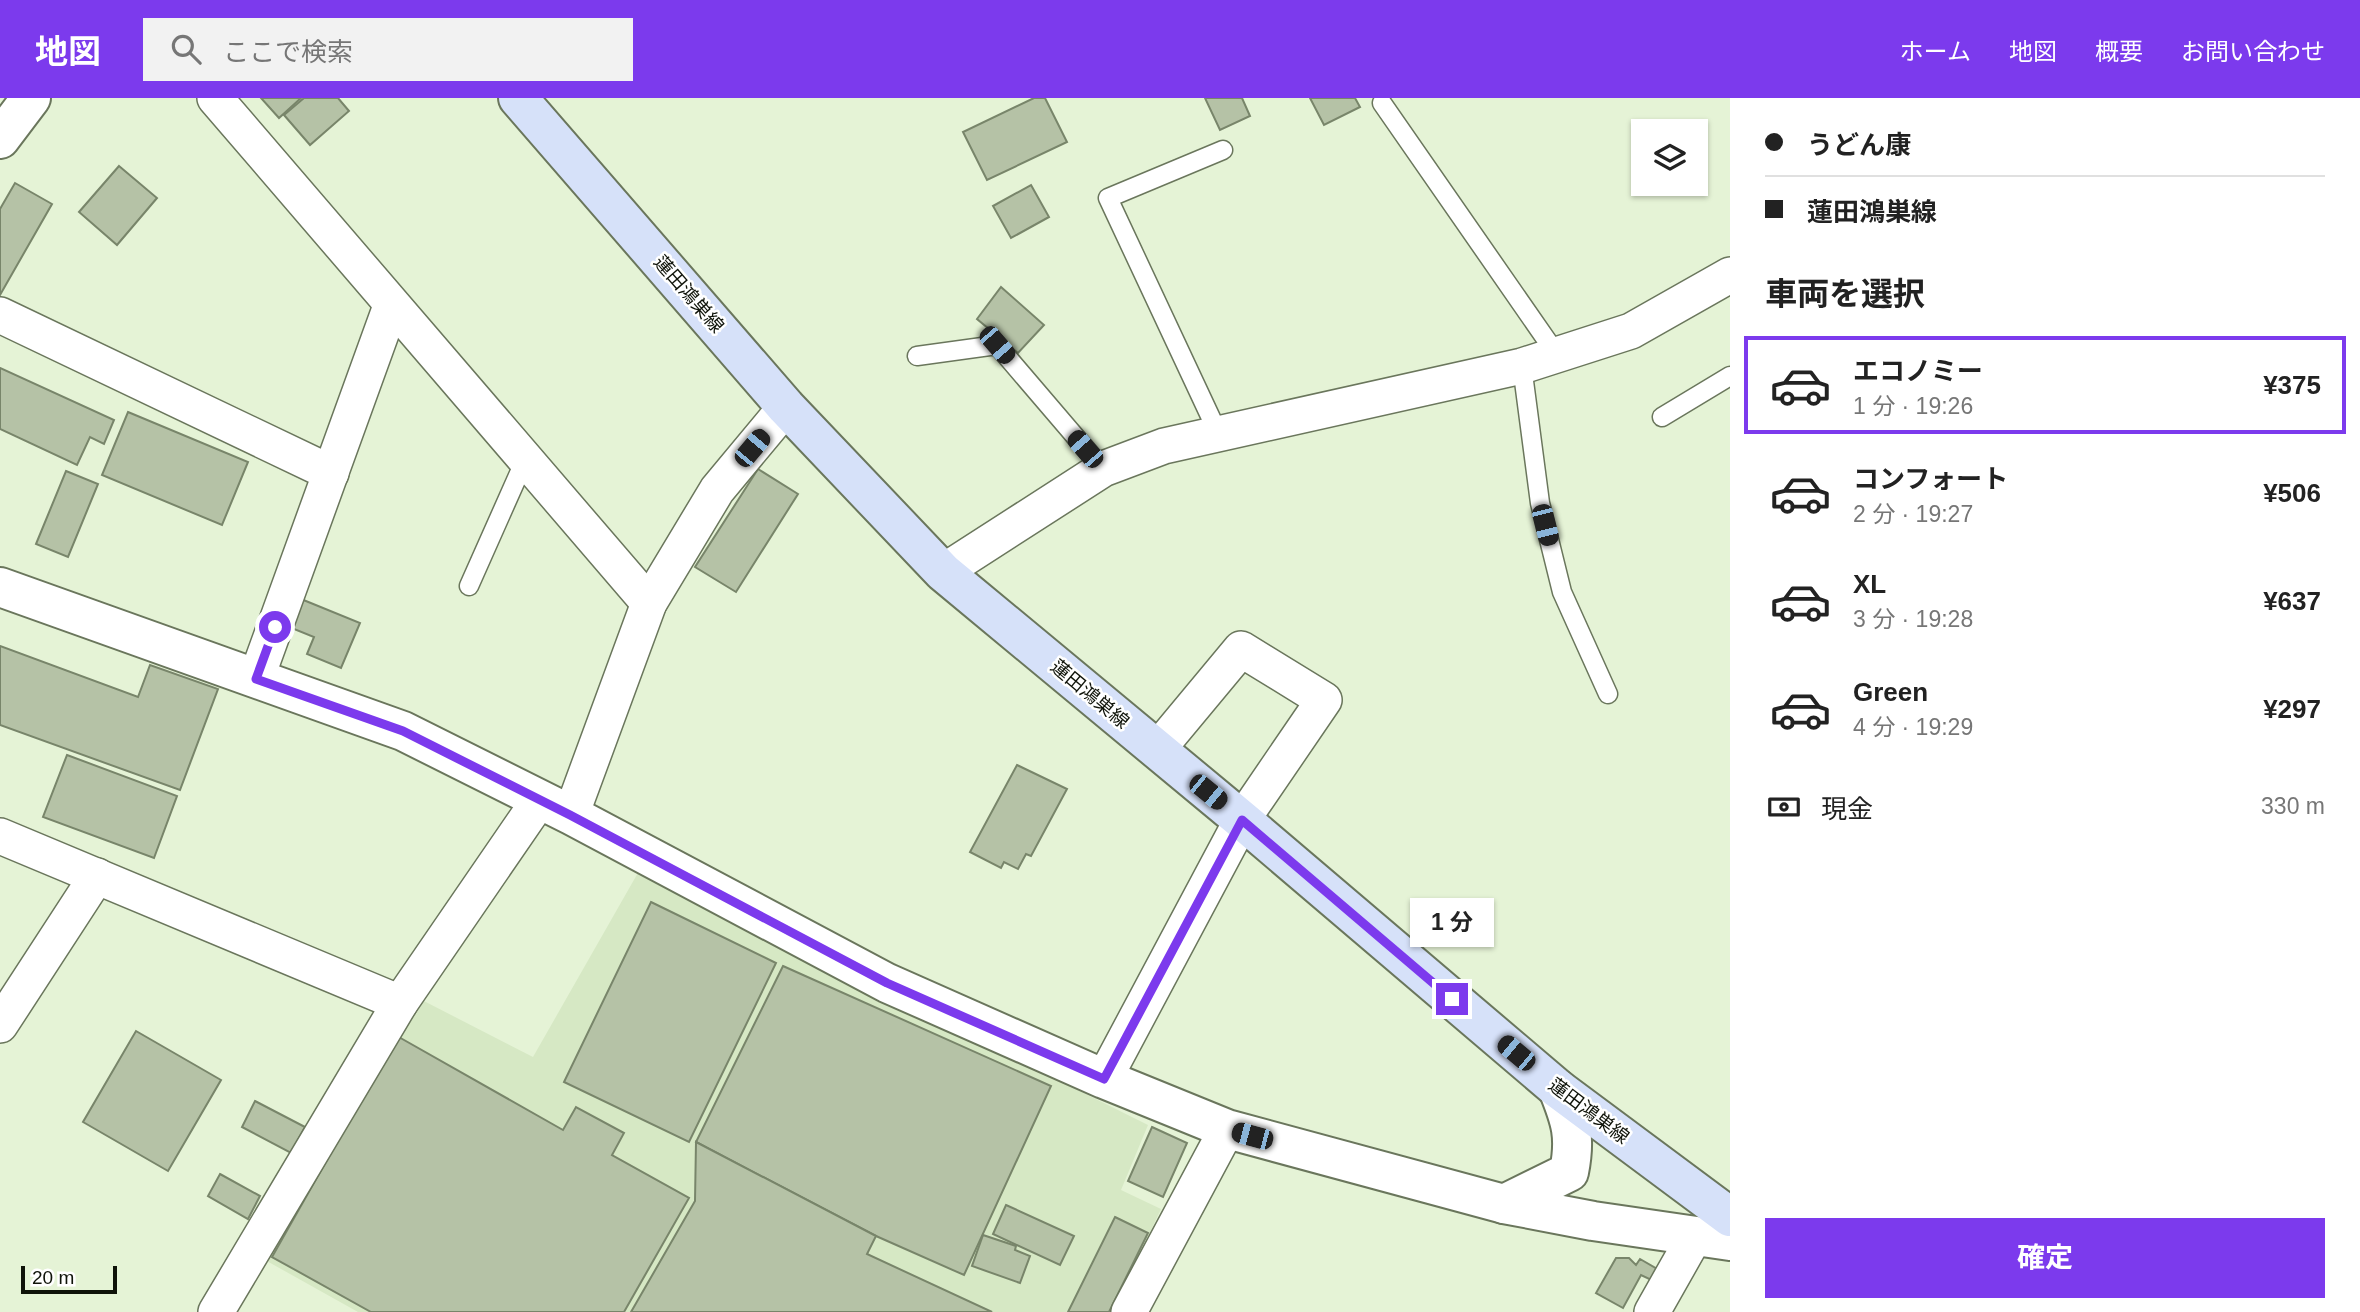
<!DOCTYPE html>
<html lang="ja">
<meta charset="utf-8">
<style>
:root{--surface:#fff;--page:#f2f2f2;--text:#222;--muted:#767676;--line:#e0e0e0;--accent:#7c3aed}
body{margin:0;font-family:Arial,"Noto Sans JP",sans-serif;background:var(--page);color:var(--text);height:100vh;display:flex;flex-direction:column;font-size:26px;white-space:nowrap}
*{box-sizing:border-box;margin:0}
p{font-size:23px;color:var(--muted)}
.icon{flex:none;width:38px;height:38px;fill:none;stroke:currentColor;stroke-width:2;stroke-linecap:round;stroke-linejoin:round}
.map{position:relative;flex:1;overflow:hidden}
.details{display:flex;flex-direction:column;background:var(--surface);width:630px}
.details>*{flex:none}
.hud{display:grid;align-content:center;height:154px;padding:0 35px;background:var(--surface)}
.tools{position:absolute;left:1631px;top:21px;display:grid;gap:14px}
.tools a{display:grid;place-items:center;width:77px;height:77px;border-radius:0px;background:var(--surface);box-shadow:0 2px 5px #0004;font-size:35px}
.scale{position:absolute;left:21px;bottom:18px;width:96px;box-sizing:border-box;padding-left:7px;border:4px solid #0f1309;border-top:0;font-size:19px;line-height:24px;white-space:nowrap;color:#0f1309;-webkit-text-stroke:5px #fff;paint-order:stroke}
.end{position:absolute;width:32px;height:32px;margin:-16px;border:9px solid #7c3aed;background:#fff;box-shadow:0 0 0 4px #fff}
.from{border-radius:50%}
.bubble{position:absolute;height:49px;border-radius:0px;background:var(--surface);box-shadow:0 2px 5px #0004;font-size:23px;font-weight:700;line-height:49px;text-align:center}
.car{position:absolute;width:21px;height:42px;margin:-21px -10px;border-radius:9px;box-shadow:0 0 5px 2px #0007;background:linear-gradient(#222 24%,#8ab4d8 0 40%,#222 0 76%,#8ab4d8 0 86%,#222 0)}
.hud b{display:flex;align-items:center;gap:24px;height:66px;font-size:26px}
.hud b+b{border-top:2px solid var(--line)}
.hud i{width:18px;height:18px;background:var(--text)}
ul{padding:0;list-style:none}
li{display:flex;align-items:center;gap:21px;height:98px;margin:0 14px 10px;padding:0 21px;border:4px solid transparent;border-radius:0px}
li div{flex:1}
li b{display:block;font-size:26px}
li em{font-style:normal;font-weight:700}
li.current{border-color:var(--accent)}
li>.icon{width:63px;height:63px;stroke-width:1.5}
h2{padding:0 35px;font-size:32px;line-height:84px}
.pay{display:flex;align-items:center;gap:18px;height:77px;padding:0 35px;font-size:26px}
.pay p{margin-inline-start:auto}
.action{display:flex;gap:14px;margin-top:auto;padding:14px 35px}
.action a{flex:1;height:80px;border-radius:0px;background:var(--accent);color:#fff;font-size:28px;font-weight:700;line-height:80px;text-align:center}
header{display:flex;align-items:center;gap:42px;box-sizing:border-box;height:98px;padding:0 35px;background:var(--accent);color:#fff}
header strong{font-size:33px}
nav{display:flex;gap:38px;margin-inline-start:auto;font-size:24px}
.search{width:490px;height:63px;background:var(--page);display:flex;align-items:center;gap:18px;box-sizing:border-box;padding:0 24px;border-radius:0px;color:var(--muted);font-size:26px}
main{display:flex;flex:1;min-height:0}
.map>svg:first-child{display:block}
.built{fill:#d6e8c4}
.building{fill:#b5c2a6;stroke:#78856a;stroke-width:2}
.lines{fill:none;stroke-linecap:round;stroke-linejoin:round}
.service-casing{stroke:#6a765c;stroke-width:21}
.minor-casing{stroke:#6a765c;stroke-width:38}
.tertiary-casing{stroke:#6a765c;stroke-width:42}
.secondary-casing{stroke:#6a765c;stroke-width:42}
.service{stroke:#fff;stroke-width:18}
.minor{stroke:#fff;stroke-width:35}
.tertiary{stroke:#fff;stroke-width:38}
.secondary{stroke:#d6e1f9;stroke-width:38}
.route{stroke:#7c3aed;stroke-width:9}
.labels{text-anchor:middle;dominant-baseline:central;stroke-width:5;stroke-linejoin:round;paint-order:stroke}
.street-label{font-size:19px;fill:#0f1309;stroke:#fff}
</style>
<header>
<strong>地図</strong>
<div class="search"><svg class="icon" aria-label="search" viewBox="0 0 24 24"><circle cx="10" cy="10" r="6"/><path d="M15 15l6 6"/></svg>ここで検索</div>
<nav><a>ホーム</a><a>地図</a><a>概要</a><a>お問い合わせ</a></nav>
</header>
<main>
<div class="map">
<svg width="1730" height="1214" viewBox="0 0 1730 1214">
<rect width="100%" height="100%" fill="#e5f3d6"/>
<!-- built -->
<polygon class="built" points="639,773 1148,1027 1121,1092 1161,1111 1112,1214 358,1214 265,1162 418,900 533,959"/>
<!-- building -->
<g class="building">
<polygon points="261,0 301,0 279,20"/>
<polygon points="304,0 338,0 349,13 310,47 284,17"/>
<polygon points="1034,0 1045,0 1067,44 987,82 963,34"/>
<polygon points="1205,0 1242,0 1250,18 1220,32"/>
<polygon points="1310,0 1355,0 1360,9 1324,27"/>
<polygon points="119,68 157,100 117,147 79,114"/>
<polygon points="15,85 52,106 0,197 0,111"/>
<polygon points="1031,87 1049,119 1011,140 993,108"/>
<polygon points="1001,189 1044,227 1018,255 977,221"/>
<polygon points="0,270 114,322 104,346 90,339 77,367 0,331"/>
<polygon points="128,314 248,364 222,427 102,377"/>
<polygon points="758,371 798,396 736,494 695,469"/>
<polygon points="66,373 98,386 68,459 36,446"/>
<polygon points="301,501 360,525 341,570 307,556 314,539 289,529"/>
<polygon points="0,548 138,599 150,567 218,591 180,692 0,627"/>
<polygon points="67,657 177,698 154,760 43,719"/>
<polygon points="1017,667 1067,691 1031,758 1026,756 1018,771 1004,764 1001,770 970,754"/>
<polygon points="651,804 776,865 689,1044 564,984"/>
<polygon points="783,868 1051,988 964,1177 876,1138 696,1044"/>
<polygon points="136,933 221,982 168,1073 83,1024"/>
<polygon points="397,938 563,1032 576,1009 624,1035 612,1057 689,1100 624,1214 371,1214 272,1159"/>
<polygon points="255,1003 305,1029 291,1055 242,1029"/>
<polygon points="1152,1029 1187,1045 1163,1099 1128,1083"/>
<polygon points="696,1044 876,1138 867,1156 992,1214 631,1214 695,1103"/>
<polygon points="220,1076 260,1098 248,1121 208,1098"/>
<polygon points="1006,1107 1074,1138 1060,1167 993,1136"/>
<polygon points="1115,1119 1148,1135 1109,1214 1068,1214"/>
<polygon points="983,1137 1016,1148 1015,1152 1030,1158 1020,1185 972,1168"/>
<polygon points="1616,1160 1629,1160 1636,1167 1640,1161 1666,1176 1660,1186 1641,1177 1623,1210 1596,1195"/>
</g>
<g class="lines">
<!-- service casing -->
<g class="service-casing">
<g id="service">
<polyline points="1382,5 1557,257"/>
<polyline points="917,258 997,247 1103,371"/>
<polyline points="1522,268 1540,405 1562,494 1608,596"/>
<polyline points="1662,319 1730,278"/>
<polyline points="1218,335 1108,100 1223,52"/>
<polyline points="469,488 525,362"/>
</g>
</g>
<!-- minor casing -->
<g class="minor-casing">
<g id="minor">
<polyline points="215,0 649,505"/>
<polyline points="0,217 331,375"/>
<polyline points="943,474 1103,371 1164,348 1522,268 1631,233 1730,177"/>
<polyline points="256,581 391,208"/>
<polyline points="571,717 649,505 717,392 786,309"/>
<polyline points="0,738 400,905"/>
<polyline points="0,927 97,778"/>
<polyline points="1104,981 1242,722 1324,602 1241,551 1157,652"/>
<polyline points="216,1214 400,905 538,704"/>
<polyline points="1129,1214 1227,1031"/>
<polyline points="1652,1214 1695,1138"/>
</g>
</g>
<!-- tertiary casing -->
<g class="tertiary-casing">
<g id="tertiary">
<polyline points="0,41 31,0"/>
<polyline points="0,489 403,633 571,717 887,885 1104,981 1227,1031 1504,1106 1593,1123 1730,1143"/>
<path d="M1504 1106 1569 1074C1576 1039 1571 1023 1558 991"/>
</g>
</g>
<!-- secondary casing -->
<g class="secondary-casing">
<polyline id="secondary" points="518,0 786,309 943,474 1242,722 1558,991 1730,1119"/>
</g>
<!-- service -->
<use href="#service" class="service"/>
<!-- minor -->
<use href="#minor" class="minor"/>
<!-- tertiary -->
<use href="#tertiary" class="tertiary"/>
<!-- secondary -->
<use href="#secondary" class="secondary"/>
</g>
<g class="lines">
<!-- route -->
<polyline class="route" points="275,529 256,581 403,633 570,717 887,885 1104,981 1242,722 1452,901"/>
</g>
<g class="labels">
<!-- street labels -->
<g class="street-label">
<text transform="translate(689 196) rotate(49)">蓮田鴻巣線</text>
<text transform="translate(1090 596) rotate(40)">蓮田鴻巣線</text>
<text transform="translate(1589 1013) rotate(37)">蓮田鴻巣線</text>
</g>
</g>
</svg>
<div class="tools">
<a><svg class="icon" aria-label="layers" viewBox="0 0 24 24"><path d="M12 4l9 5-9 5-9-5zM3 14l9 5 9-5"/></svg></a>
</div>
<div class="scale">20 m</div>
<i class="end from" style="left:275px;top:529px"></i>
<i class="end" style="left:1452px;top:901px"></i>
<div class="bubble" style="left:1410px;top:800px;width:84px">1 分</div>
<i class="car" style="left:997px;top:247px;rotate:139deg"></i>
<i class="car" style="left:752px;top:350px;rotate:40deg"></i>
<i class="car" style="left:1085px;top:351px;rotate:319deg"></i>
<i class="car" style="left:1545px;top:427px;rotate:166deg"></i>
<i class="car" style="left:1208px;top:694px;rotate:129deg"></i>
<i class="car" style="left:1516px;top:955px;rotate:310deg"></i>
<i class="car" style="left:1252px;top:1038px;rotate:285deg"></i>
</div>
<section class="details">
<div class="hud">
<b><i class="from"></i>うどん康</b>
<b><i></i>蓮田鴻巣線</b>
</div>
<h2>車両を選択</h2>
<ul>
<li class="current"><svg class="icon" aria-label="car" viewBox="0 0 24 24"><path d="M5 17H2v-5l4-1 3-4h7l3 4 3 1v5h-3M9 17h6M6 11h13"/><circle cx="7" cy="17" r="2"/><circle cx="17" cy="17" r="2"/></svg><div><b>エコノミー</b><p>1 分 · 19:26</p></div><em>¥375</em></li>
<li><svg class="icon" aria-label="car" viewBox="0 0 24 24"><path d="M5 17H2v-5l4-1 3-4h7l3 4 3 1v5h-3M9 17h6M6 11h13"/><circle cx="7" cy="17" r="2"/><circle cx="17" cy="17" r="2"/></svg><div><b>コンフォート</b><p>2 分 · 19:27</p></div><em>¥506</em></li>
<li><svg class="icon" aria-label="car" viewBox="0 0 24 24"><path d="M5 17H2v-5l4-1 3-4h7l3 4 3 1v5h-3M9 17h6M6 11h13"/><circle cx="7" cy="17" r="2"/><circle cx="17" cy="17" r="2"/></svg><div><b>XL</b><p>3 分 · 19:28</p></div><em>¥637</em></li>
<li><svg class="icon" aria-label="car" viewBox="0 0 24 24"><path d="M5 17H2v-5l4-1 3-4h7l3 4 3 1v5h-3M9 17h6M6 11h13"/><circle cx="7" cy="17" r="2"/><circle cx="17" cy="17" r="2"/></svg><div><b>Green</b><p>4 分 · 19:29</p></div><em>¥297</em></li>
</ul>
<div class="pay"><svg class="icon" aria-label="cash" viewBox="0 0 24 24"><path d="M3 7h18v10H3z"/><circle cx="12" cy="12" r="2"/></svg>現金<p>330 m</p></div>
<div class="action"><a>確定</a></div>
</section>
</main>
